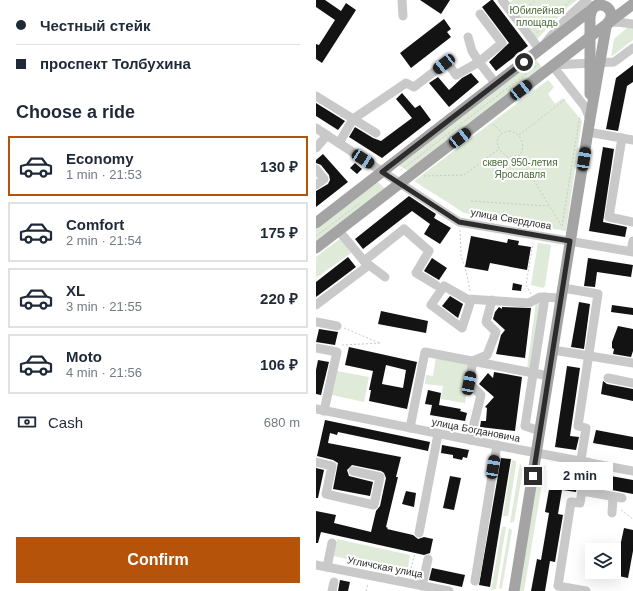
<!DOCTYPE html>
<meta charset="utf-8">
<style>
:root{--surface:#fff;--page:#f2f2f3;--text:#1f2937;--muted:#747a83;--line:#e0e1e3;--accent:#b45309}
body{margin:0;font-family:Helvetica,sans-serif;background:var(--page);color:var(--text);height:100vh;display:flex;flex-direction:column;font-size:15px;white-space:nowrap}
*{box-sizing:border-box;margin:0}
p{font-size:13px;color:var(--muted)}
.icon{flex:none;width:22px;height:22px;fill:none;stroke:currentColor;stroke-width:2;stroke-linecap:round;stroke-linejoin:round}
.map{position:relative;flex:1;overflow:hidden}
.details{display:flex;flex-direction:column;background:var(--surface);width:316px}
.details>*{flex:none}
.guide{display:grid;align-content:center;height:88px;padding:0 16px;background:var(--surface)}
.fabs{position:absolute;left:269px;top:543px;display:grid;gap:8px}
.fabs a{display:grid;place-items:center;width:36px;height:36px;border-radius:0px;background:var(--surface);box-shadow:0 4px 16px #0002;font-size:20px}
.end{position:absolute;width:18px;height:18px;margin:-9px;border:5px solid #2c2c2c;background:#fff;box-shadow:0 0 0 2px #fff}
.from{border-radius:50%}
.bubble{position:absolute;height:28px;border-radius:0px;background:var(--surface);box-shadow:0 4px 16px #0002;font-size:13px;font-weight:700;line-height:28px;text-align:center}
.car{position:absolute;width:12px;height:24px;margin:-12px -6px;border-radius:5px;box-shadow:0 0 3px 1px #0007;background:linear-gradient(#222 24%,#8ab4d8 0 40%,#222 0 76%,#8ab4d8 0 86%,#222 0)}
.guide b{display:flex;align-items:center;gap:14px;height:38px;font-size:15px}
.guide b+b{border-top:1px solid var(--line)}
.guide i{width:10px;height:10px;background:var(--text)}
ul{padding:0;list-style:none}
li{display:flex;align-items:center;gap:12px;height:60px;margin:0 8px 6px;padding:0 8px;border:2px solid var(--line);border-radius:0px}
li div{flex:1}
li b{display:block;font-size:15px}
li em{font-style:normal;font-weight:700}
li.on{border-color:var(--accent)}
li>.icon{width:36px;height:36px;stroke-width:1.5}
h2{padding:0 16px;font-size:18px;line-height:48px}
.pay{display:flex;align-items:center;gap:10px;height:44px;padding:0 16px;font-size:15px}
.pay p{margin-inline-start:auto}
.action{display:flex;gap:8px;margin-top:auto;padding:8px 16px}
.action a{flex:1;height:46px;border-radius:0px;background:var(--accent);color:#fff;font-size:16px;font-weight:700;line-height:46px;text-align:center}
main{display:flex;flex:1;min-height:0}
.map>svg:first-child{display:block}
.green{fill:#dfead8}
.building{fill:#131313;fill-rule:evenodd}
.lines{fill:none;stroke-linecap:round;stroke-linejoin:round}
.path{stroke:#c9c9c9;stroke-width:1;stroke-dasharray:2 2;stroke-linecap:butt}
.minor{stroke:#c9c9c9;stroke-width:9}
.major{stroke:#a4a4a4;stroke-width:11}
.route{stroke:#2c2c2c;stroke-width:5}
.labels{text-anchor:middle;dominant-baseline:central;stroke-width:4;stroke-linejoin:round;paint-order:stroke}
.park-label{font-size:10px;fill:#476838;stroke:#fff}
.street-label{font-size:10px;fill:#2c2c2c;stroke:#fff}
</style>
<main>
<section class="details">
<div class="guide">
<b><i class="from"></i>Честный стейк</b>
<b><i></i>проспект Толбухина</b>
</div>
<h2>Choose a ride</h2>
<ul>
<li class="on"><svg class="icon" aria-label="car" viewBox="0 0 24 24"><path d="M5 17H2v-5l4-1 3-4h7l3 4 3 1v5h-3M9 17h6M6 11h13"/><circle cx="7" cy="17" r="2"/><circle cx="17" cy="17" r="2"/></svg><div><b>Economy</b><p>1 min · 21:53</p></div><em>130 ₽</em></li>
<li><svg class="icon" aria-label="car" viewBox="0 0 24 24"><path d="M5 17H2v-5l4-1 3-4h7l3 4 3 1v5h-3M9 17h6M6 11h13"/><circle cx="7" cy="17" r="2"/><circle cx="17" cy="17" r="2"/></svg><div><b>Comfort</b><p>2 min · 21:54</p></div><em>175 ₽</em></li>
<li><svg class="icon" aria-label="car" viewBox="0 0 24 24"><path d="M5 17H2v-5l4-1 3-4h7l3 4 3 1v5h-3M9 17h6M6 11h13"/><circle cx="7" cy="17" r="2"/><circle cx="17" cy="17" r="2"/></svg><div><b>XL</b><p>3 min · 21:55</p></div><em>220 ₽</em></li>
<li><svg class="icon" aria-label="car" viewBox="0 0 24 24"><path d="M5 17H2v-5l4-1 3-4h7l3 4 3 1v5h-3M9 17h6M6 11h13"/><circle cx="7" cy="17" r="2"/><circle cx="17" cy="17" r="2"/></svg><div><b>Moto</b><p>4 min · 21:56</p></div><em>106 ₽</em></li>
</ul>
<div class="pay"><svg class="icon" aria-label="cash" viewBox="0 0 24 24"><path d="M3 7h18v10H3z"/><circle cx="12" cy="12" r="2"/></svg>Cash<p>680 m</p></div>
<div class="action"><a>Confirm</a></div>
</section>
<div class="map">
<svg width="317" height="591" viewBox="0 0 317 591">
<rect width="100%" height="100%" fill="#fff"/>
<!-- green -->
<g class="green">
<polygon points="197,0 261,0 252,7 220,40 191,4"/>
<polygon points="312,27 317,28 317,40 295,57 298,39"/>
<polygon points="220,59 226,68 92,171 81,164"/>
<polygon points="232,80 238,87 232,94 239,104 247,98 266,121 250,231 148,213 98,181"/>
<polygon points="61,181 69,189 0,241 0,229"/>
<polygon points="25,238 35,253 0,278 0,257"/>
<polygon points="222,243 235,245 229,286 227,288 215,285"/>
<polygon points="226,299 217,366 211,368 220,302"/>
<polygon points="120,357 155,363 149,403 125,399 127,386 109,384 110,375 117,376"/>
<polygon points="21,371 53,377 48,402 16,395"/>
<polygon points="196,460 200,461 200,465 192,516 187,516"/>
<polygon points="204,463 207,470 198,522 194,523"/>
<polygon points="223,465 229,466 208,591 201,591"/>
<polygon points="186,527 190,527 180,589 175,590"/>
<polygon points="193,528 196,530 186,588 183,589"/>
<polygon points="21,539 94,555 91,573 18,556"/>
</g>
<!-- building -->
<g class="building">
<polygon points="0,0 9,0 25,11 30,3 40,10 6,63 0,59 0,44 3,45 19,20 0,7"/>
<polygon points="104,0 134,0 125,14"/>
<polygon points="175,0 177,0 212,46 180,71 173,62 193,43 166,7"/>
<polygon points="128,19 135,29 131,32 135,37 95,68 84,53"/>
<polygon points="317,65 317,82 311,86 302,131 290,129 300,78"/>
<polygon points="155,73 163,82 133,107 113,83 122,77 133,90 146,78"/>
<polygon points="86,93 99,108 104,105 115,120 66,158 33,137 39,127 57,138 65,141 96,118 80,99"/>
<polygon points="0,103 29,121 22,130 0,116"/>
<polygon points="287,147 298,149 287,222 311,227 309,237 273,231"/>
<polygon points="7,154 32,182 0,207 0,191 12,184 14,180 13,175 5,165 0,163 0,160"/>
<polygon points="39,163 46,169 41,174 34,168"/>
<polygon points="93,196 120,214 118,218 135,228 124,244 108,234 114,224 96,211 47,249 39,239"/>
<polygon points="155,236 191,243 192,239 203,241 202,245 215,247 211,270 174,263 172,271 149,267"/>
<polygon points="32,257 40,267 0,297 0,282"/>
<polygon points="116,258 131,268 123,280 108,271"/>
<polygon points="272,258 317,265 315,277 281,272 279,287 268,286"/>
<polygon points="197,283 206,285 205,291 196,290"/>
<polygon points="134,296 147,304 142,318 126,306"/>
<polygon points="263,302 274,304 268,349 255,347"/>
<polygon points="296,305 317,308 317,315 295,312"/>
<polygon points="183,307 186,309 186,307 215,308 209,358 180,354 185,335 189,330 177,319 179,312"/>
<polygon points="65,311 112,321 110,333 62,324"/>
<polygon points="302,326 317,329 317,351 315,357 297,354 298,349 296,348 296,342"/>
<polygon points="3,329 22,332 19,345 0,342"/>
<path d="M33 347 101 362 91 409 53 401 55 390H53L57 371 29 365ZM70 365 90 370 87 388 66 384Z"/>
<polygon points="2,360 13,362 5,395 0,394 0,370"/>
<polygon points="251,366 264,368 254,436 263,437 260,450 239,447"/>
<polygon points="178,372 206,377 199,431 164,427 165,421 170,421 171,408 169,407 178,397 163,384 172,373 177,378"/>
<polygon points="287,381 291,384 317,389 317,401 285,394"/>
<polygon points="112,390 125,393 123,405 145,409 144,411 151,413 149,421 114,415 116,405 109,404"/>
<polygon points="9,420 114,442 112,451 22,432 21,435 14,433 12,443 85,457 80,477 82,477 70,527 72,528 71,529 97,535 102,539 108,537 117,539 114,553 108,555 5,532 2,543 0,543 0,511 20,515 18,523 55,532 60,511 64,506 70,478 68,473 65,471 36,465 31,470 33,476 57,482 54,496 17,489 22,463 17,460 1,456"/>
<polygon points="280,430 317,437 317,450 277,443"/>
<polygon points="126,445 153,450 151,458 147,457 146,460 137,458 137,455 125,453"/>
<polygon points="185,458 195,459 174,587 163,585"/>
<polygon points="0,468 8,470 2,498 0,498"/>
<polygon points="236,473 263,477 260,492 246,490 242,514 247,515 239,562 234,561 229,591 215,591 221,559 225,560 233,513 229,512"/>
<polygon points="278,473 317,480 317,494 275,486"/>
<polygon points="134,476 145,478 138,510 127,508"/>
<polygon points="90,491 100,493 98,507 86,504"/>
<polygon points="308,528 317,530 317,551 312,578 298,575"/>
<polygon points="116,568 149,575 146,587 113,580"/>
<polygon points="24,580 34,582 32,591 22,591"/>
</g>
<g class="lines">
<!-- path -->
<g class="path">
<polyline points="204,12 220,0"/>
<polyline points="221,33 255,0"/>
<polyline points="177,124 186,133"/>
<path d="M193 131C205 132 211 147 203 156L192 157C180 150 175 135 193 131Z"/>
<polyline points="203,135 251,98"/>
<polyline points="203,156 245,225"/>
<polyline points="85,170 224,63"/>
<polyline points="108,176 148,175 183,149"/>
<polyline points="155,201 232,206"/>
<polyline points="246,226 264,115"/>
<polyline points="144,230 145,255 151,275 154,291"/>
<polyline points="0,236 44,203"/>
<polyline points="215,294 210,285 217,243"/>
<polyline points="28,328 64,343"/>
<polyline points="26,345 65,343"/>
<polyline points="305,510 317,519"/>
<polyline points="93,576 99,553"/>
<polyline points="50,591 52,584"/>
</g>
<!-- minor -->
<g class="minor">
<polyline points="86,0 87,16"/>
<path d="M186 0 224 50C238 31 253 15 271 0"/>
<polyline points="164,14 186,43 163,62 180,84"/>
<polyline points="292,23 301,22 317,24"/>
<polyline points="236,65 298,62 317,48"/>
<polyline points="236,65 269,107 274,119"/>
<polyline points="0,96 60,133"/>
<polyline points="0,128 143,222 317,252"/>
<polyline points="272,132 317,140"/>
<polyline points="306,138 293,217 317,222"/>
<polyline points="23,143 37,119 90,83 98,87 128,64 133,65 140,75 163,62 156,51 152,37"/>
<polyline points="0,148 11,135"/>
<polyline points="0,169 8,179 0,185"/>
<polyline points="315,251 317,241"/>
<polyline points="48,261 88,229 113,251 100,273 120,285"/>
<polyline points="53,265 69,277"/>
<polyline points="247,288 282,294 262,426 270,428 265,460"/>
<polyline points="155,300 146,328 115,305 128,286 151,299 213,303 224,297 245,298"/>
<polyline points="0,305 53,265 48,261 23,231"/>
<polyline points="0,322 21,326"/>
<polyline points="0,348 21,352 8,411"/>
<polyline points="237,350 317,363"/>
<polyline points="292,378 317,383"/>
<polyline points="0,409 200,449 317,471"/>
<polyline points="94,428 109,352 233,376"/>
<polyline points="224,431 209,426 229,297"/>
<polyline points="154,440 165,395 153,383 157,361 171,355 180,332 170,322 176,300"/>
<polyline points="0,462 16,466 10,494 58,505 64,477 37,471"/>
<polyline points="272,462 266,491 306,498"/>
<polyline points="266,491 264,503 255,502 242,586 270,591"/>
<polyline points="296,513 297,497"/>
<polyline points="103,533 122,434"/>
<polyline points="0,565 133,591"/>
<polyline points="11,567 16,543"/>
<polyline points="159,581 181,445"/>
<polyline points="106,586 112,559"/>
<polyline points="16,591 18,582"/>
</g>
<!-- major -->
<g class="major">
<polyline points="292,23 317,4"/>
<polyline points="274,94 274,17 276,9"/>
<polyline points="0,223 284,3"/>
<path d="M0 248 292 23C300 13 291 2 279 6"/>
<polyline points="198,591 274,119 290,27 292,23"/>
</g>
</g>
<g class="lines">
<!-- route -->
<polyline class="route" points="208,62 66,172 143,222 254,241 217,476"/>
</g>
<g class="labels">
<!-- park labels -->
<g class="park-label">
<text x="221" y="10">Юбилейная<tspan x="221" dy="12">площадь</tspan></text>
<text x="204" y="162">сквер 950-летия<tspan x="204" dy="12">Ярославля</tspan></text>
</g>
<!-- street labels -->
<g class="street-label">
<text transform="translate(195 219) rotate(10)">улица Свердлова</text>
<text transform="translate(160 430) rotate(11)">улица Богдановича</text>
<text transform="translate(69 567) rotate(11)">Угличская улица</text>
</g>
</g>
</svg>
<div class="fabs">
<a><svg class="icon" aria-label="layers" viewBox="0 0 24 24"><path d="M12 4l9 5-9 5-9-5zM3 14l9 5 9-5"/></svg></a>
</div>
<i class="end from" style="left:208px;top:62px"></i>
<i class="end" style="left:217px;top:476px"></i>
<div class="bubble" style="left:231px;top:462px;width:66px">2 min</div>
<i class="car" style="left:128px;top:64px;rotate:232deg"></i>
<i class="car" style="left:205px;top:90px;rotate:52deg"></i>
<i class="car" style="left:144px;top:138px;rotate:52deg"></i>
<i class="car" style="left:47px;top:159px;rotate:123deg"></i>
<i class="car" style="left:268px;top:159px;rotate:9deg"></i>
<i class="car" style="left:153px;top:383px;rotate:11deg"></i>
<i class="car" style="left:177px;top:467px;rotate:9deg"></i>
</div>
</main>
